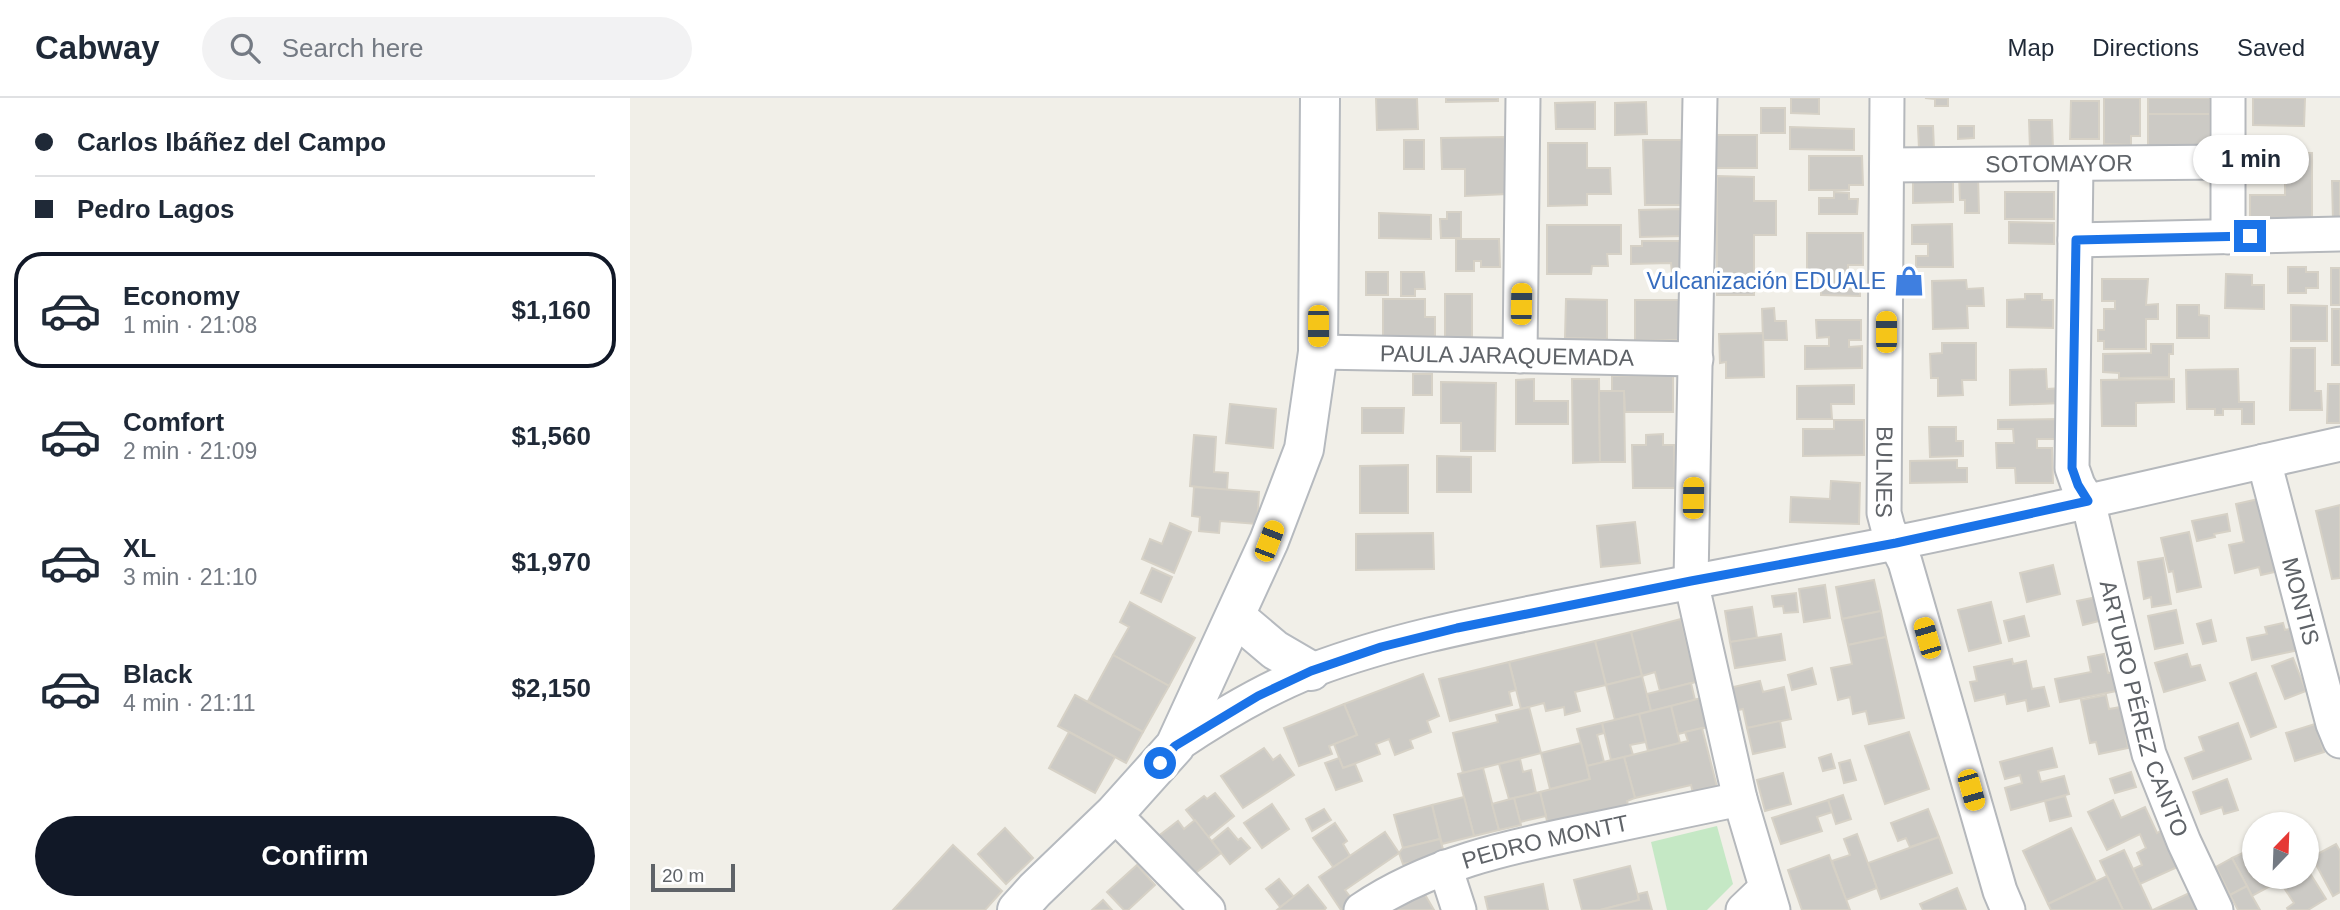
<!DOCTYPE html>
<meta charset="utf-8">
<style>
:root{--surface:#fff;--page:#f2f2f3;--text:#1f2937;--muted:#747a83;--line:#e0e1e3;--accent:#111827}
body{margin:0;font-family:Helvetica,sans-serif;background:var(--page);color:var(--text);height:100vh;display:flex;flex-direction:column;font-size:26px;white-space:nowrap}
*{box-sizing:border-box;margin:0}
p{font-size:23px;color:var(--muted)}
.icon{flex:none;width:38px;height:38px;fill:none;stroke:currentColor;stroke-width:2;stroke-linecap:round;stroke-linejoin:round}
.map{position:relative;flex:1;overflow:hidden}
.panel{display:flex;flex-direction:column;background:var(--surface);width:630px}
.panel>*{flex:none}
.banner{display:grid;align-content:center;height:154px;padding:0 35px;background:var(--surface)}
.needle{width:46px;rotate:23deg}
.fabs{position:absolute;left:1612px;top:714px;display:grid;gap:14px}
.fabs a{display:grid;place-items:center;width:77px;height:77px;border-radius:50%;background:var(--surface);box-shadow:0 2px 5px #0004;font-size:35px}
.scale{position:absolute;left:21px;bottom:18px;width:84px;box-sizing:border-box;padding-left:7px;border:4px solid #5f6368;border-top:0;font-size:19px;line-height:24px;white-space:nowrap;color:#5f6368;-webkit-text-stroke:5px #fff;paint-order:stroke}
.end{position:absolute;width:32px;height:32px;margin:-16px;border:9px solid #1a73e8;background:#fff;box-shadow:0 0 0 4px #fff}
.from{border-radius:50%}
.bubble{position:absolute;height:49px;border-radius:24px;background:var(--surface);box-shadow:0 2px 5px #0004;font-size:23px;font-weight:800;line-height:49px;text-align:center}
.car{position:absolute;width:21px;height:42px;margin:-21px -10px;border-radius:9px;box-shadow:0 0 5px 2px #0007;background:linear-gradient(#f5c518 24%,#345 0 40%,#f5c518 0 76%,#345 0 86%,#f5c518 0)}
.banner b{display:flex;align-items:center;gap:24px;height:66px;font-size:26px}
.banner b+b{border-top:2px solid var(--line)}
.banner i{width:18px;height:18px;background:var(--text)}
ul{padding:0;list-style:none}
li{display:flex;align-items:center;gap:21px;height:116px;margin:0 14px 10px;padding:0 21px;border:4px solid transparent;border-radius:28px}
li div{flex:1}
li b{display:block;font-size:26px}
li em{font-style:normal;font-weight:800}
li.selected{border-color:var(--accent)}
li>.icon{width:63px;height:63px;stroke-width:1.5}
.primary-button{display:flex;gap:14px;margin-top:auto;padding:14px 35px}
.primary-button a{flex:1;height:80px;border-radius:42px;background:var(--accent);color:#fff;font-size:28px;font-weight:800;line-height:80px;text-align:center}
header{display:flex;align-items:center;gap:42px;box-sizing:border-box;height:98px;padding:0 35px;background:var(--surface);border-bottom:2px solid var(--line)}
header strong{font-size:33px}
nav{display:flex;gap:38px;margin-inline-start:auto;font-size:24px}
.search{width:490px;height:63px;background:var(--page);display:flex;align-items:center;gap:18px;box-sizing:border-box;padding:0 24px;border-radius:38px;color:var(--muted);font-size:26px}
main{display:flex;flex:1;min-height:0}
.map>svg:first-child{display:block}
.green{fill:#c5e8c5}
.building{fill:#cccac5;stroke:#d6d1c6;stroke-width:2}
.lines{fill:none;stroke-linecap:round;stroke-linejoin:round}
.street-casing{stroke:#b5b8bc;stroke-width:37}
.secondary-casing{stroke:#b6babf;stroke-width:42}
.street{stroke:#fff;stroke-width:33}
.secondary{stroke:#fff;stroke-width:38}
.route{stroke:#1a73e8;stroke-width:9}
.labels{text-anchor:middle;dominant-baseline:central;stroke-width:7;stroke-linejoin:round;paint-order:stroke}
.street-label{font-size:23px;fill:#5f6368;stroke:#fff}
.shop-label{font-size:23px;fill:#366cbe;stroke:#fff;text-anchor:end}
</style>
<header>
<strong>Cabway</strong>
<div class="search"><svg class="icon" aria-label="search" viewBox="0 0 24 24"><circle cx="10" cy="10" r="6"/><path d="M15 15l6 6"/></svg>Search here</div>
<nav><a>Map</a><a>Directions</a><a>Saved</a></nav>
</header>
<main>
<section class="panel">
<div class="banner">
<b><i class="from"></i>Carlos Ibáñez del Campo</b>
<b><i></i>Pedro Lagos</b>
</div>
<ul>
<li class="selected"><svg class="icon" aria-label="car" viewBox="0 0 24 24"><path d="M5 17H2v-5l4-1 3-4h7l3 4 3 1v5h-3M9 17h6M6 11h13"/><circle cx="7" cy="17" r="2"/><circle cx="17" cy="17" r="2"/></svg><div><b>Economy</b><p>1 min · 21:08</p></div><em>$1,160</em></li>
<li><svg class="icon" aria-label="car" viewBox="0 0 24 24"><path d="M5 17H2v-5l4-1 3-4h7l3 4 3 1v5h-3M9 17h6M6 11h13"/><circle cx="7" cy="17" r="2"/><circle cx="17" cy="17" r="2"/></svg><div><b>Comfort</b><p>2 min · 21:09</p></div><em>$1,560</em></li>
<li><svg class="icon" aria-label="car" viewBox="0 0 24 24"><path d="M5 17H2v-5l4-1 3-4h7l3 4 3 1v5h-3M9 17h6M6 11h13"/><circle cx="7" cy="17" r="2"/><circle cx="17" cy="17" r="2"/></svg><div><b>XL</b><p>3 min · 21:10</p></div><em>$1,970</em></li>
<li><svg class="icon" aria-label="car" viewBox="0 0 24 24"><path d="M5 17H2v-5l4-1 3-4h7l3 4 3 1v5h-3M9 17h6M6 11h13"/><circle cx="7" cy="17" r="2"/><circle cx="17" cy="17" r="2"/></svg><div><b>Black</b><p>4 min · 21:11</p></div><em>$2,150</em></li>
</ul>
<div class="primary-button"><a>Confirm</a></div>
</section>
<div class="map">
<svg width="1710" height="812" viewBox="0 0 1710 812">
<rect width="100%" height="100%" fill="#f1efe8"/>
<!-- green -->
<polygon class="green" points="1087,728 1103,786 1077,812 1037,812 1021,744"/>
<!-- building -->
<g class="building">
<polygon points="746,0 787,0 788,31 747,32"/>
<polygon points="816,0 868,0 868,3 816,4"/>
<polygon points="1161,0 1189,0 1189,16 1161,15"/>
<polygon points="1295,0 1318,0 1318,8 1305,8 1305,1"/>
<polygon points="1474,0 1510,0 1510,38 1501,38 1501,47 1474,46"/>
<rect x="1518" y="0" width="62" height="16"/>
<polygon points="1623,0 1675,0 1674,28 1623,27"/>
<polygon points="1441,3 1469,3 1469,41 1440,41"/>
<polygon points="965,4 965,31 926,31 925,5"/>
<polygon points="1016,4 1017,36 985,37 985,5"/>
<rect x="1131" y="10" width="24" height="25"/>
<polygon points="1518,16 1580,16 1580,54 1518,53"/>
<polygon points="1399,22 1422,22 1423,52 1400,52"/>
<polygon points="1288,28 1303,28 1304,51 1289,51"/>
<polygon points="1328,28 1344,28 1344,40 1328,41"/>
<polygon points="1160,29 1224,31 1224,52 1160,51"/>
<rect x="1086" y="37" width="41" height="33"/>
<polygon points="875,39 877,96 835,98 835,71 812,71 811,40"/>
<rect x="774" y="42" width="20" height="29"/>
<polygon points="1013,42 1052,42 1053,107 1015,107"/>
<polygon points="918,45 957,45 957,70 980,70 981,96 957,96 957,107 918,108"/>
<polygon points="1655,55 1682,55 1682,124 1620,124 1620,97 1655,97"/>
<polygon points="1179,58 1232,58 1233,87 1219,87 1219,92 1179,92"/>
<polygon points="1087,78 1124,79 1124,103 1146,103 1146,137 1124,137 1124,197 1087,197"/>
<polygon points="1329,78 1348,78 1349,115 1335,115 1335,102 1330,102"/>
<polygon points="1283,81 1323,81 1323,104 1283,105"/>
<polygon points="1702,83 1710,83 1710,123 1703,123"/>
<polygon points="1204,94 1219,95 1219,101 1228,101 1227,116 1189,116 1189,100 1204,100"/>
<rect x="1375" y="94" width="49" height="27"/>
<polygon points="1051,111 1052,138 1010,139 1009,112"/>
<polygon points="817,114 831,114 831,140 811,140 810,121 817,121"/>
<polygon points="749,115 801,117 801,141 749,140"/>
<polygon points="1379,124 1424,125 1424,146 1379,145"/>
<polygon points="1322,126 1323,169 1286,169 1286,158 1298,158 1298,146 1282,146 1282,127"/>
<polygon points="917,127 991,127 991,156 977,156 978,168 962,168 961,176 917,176"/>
<polygon points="1177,135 1233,135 1233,167 1218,167 1218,177 1230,177 1230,198 1191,197 1191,179 1177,179"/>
<polygon points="826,141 869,141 870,169 851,169 851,163 844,163 844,173 826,173"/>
<polygon points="1012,143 1055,143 1056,175 1042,175 1041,165 1001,166 1001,148 1012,148"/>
<polygon points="1658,169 1676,169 1676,174 1688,174 1688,190 1676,190 1676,195 1658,195"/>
<rect x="1701" y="170" width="9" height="37"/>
<rect x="736" y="174" width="22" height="23"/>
<polygon points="771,174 794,174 795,191 785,191 785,198 771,198"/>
<polygon points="1596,176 1622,177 1622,187 1634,187 1634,211 1595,210"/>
<polygon points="1472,181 1518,181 1516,207 1528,206 1528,221 1516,221 1516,251 1474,251 1474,243 1468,243 1468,232 1474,232 1474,211 1485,211 1485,203 1472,203"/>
<polygon points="1336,182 1337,191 1353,190 1354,208 1337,208 1338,230 1303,231 1302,183"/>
<rect x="815" y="196" width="27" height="45"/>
<polygon points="1395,196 1412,196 1412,202 1423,202 1423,230 1377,229 1377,202 1395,201"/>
<polygon points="753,201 795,201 795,219 805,219 805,238 753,239"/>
<polygon points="936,201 977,202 977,241 935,240"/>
<rect x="1005" y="202" width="46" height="40"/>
<polygon points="1547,207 1569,207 1569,217 1579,218 1579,240 1547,240"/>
<polygon points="1661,207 1697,208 1697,243 1661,243"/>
<polygon points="1144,210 1145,223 1156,223 1157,242 1133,242 1132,211"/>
<rect x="1702" y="211" width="8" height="56"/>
<polygon points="1186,222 1231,222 1231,242 1219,242 1219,249 1232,248 1232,270 1175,271 1175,248 1199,248 1199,239 1187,240"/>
<polygon points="1133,235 1134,279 1096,280 1096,264 1090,265 1089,236"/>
<polygon points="1312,245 1346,245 1346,282 1332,282 1333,297 1308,298 1308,280 1301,280 1300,256 1312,255"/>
<polygon points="1521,246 1543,246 1543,256 1539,256 1539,279 1489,280 1489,275 1473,274 1473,256 1521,255"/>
<polygon points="1661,250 1685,250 1685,293 1691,293 1692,312 1660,312"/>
<polygon points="1416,271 1417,291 1431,290 1432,305 1380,307 1380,272"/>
<polygon points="1608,271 1609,304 1624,304 1624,326 1612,326 1612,311 1593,311 1593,317 1585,317 1585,311 1557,311 1556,272"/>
<rect x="783" y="276" width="19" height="21"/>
<polygon points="982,278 1043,278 1043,314 995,314 994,293 982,293"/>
<polygon points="904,281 904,303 938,303 938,326 886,326 886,282"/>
<polygon points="942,281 969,281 970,364 943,365"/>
<polygon points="1544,281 1544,304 1506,305 1506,328 1472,328 1471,282"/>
<polygon points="811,284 866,285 865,353 831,353 831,325 811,325"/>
<polygon points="1698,286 1710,286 1710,325 1697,325"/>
<polygon points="1224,287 1224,306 1201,306 1202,321 1167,321 1167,288"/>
<polygon points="969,293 994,293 995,364 970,364"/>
<polygon points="600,306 646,311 643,350 596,345"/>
<polygon points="732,310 774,310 773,335 732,335"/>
<polygon points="1428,321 1428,341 1407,341 1407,350 1422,350 1423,385 1386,385 1385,370 1367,370 1366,345 1384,345 1383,331 1368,331 1368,322"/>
<polygon points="1204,322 1234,322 1234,357 1173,358 1173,331 1204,331"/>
<polygon points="1299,329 1326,329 1326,343 1333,343 1333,358 1300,359"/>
<polygon points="1033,336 1033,347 1044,347 1045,390 1003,390 1002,347 1016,347 1016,337"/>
<polygon points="564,337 586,339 584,374 598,375 597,392 560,388"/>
<polygon points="807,358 841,359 841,394 807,394"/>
<polygon points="1327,362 1327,370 1337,370 1337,384 1280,385 1280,363"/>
<polygon points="778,367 778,415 730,415 730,368"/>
<polygon points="1201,383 1230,385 1229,426 1160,424 1161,399 1200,401"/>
<polygon points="564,389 629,394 627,426 590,423 589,435 569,433 570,419 562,418"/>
<polygon points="1633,400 1649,473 1631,477 1629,469 1605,475 1599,447 1614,444 1606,406"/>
<polygon points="1710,407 1710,480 1702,481 1686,413"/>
<polygon points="1597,416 1600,433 1584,436 1585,439 1567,443 1562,423"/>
<polygon points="1005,424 1010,465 971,469 967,428"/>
<polygon points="540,425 561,434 544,475 512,461 520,441 532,446"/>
<polygon points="1559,434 1571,489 1547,494 1543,473 1539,474 1531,440"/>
<polygon points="803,435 804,471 726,472 726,436"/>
<polygon points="1533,460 1541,506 1522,509 1521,499 1514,501 1508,464"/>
<polygon points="1423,467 1430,496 1397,504 1390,475"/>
<polygon points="522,470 542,479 531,504 511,495"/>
<polygon points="1244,482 1251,513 1212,521 1206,489"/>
<polygon points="1195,487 1200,520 1174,524 1169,491"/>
<polygon points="1166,495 1168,514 1154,515 1153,508 1144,509 1142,498"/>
<polygon points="1472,498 1477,521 1453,527 1447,503"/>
<polygon points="500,504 565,540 539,588 483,557 499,529 490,524"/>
<polygon points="1361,504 1371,545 1339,553 1328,512"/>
<polygon points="1122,509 1127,540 1100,544 1095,513"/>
<polygon points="1546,512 1553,545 1525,551 1518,518"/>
<polygon points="1251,513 1256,539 1218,547 1212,521"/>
<polygon points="1394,518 1399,538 1379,543 1374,523"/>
<polygon points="1051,521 1066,584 1030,593 1025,574 1012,578 1001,534"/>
<polygon points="1581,522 1586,543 1573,546 1567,526"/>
<polygon points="1653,525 1655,532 1664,530 1669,552 1622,562 1617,540 1637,536 1635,529"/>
<polygon points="1001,534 1012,578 976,587 965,543"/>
<polygon points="1151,536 1155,562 1105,570 1100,544"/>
<polygon points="1256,539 1274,620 1239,626 1236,613 1223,616 1220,599 1208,602 1201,570 1222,566 1218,547"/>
<polygon points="965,543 976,587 945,594 950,613 935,617 934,609 916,613 914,605 891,611 879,564"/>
<polygon points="1474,556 1478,575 1488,573 1492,592 1430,604 1425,581 1461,574 1458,559"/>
<polygon points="1557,556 1561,569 1570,567 1575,582 1534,594 1525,565"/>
<polygon points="483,557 539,588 513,634 458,603"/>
<polygon points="1663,560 1676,593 1655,601 1642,568"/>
<polygon points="1382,561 1383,566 1396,563 1402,591 1414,589 1419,608 1398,613 1396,602 1377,606 1375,596 1345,603 1340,584 1347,583 1344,569"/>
<polygon points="879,564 886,592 879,594 882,607 820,623 809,581"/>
<polygon points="1182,570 1186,586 1162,592 1158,577"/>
<polygon points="1626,575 1646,629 1621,639 1600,585"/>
<polygon points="793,576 809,618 797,623 801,634 780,642 783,650 765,657 759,641 746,646 750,656 713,670 704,646 727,637 714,606"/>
<polygon points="1012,578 1021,613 985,622 976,587"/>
<polygon points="1130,583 1133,594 1154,589 1161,621 1117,630 1113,611 1104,613 1099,590"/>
<polygon points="1061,585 1065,602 1021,613 1017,596"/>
<polygon points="445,597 513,634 496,665 428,628"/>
<polygon points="1476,597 1479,611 1502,607 1507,635 1496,637 1498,650 1469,656 1466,644 1460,645 1451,602"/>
<polygon points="1071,600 1078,629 1048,636 1041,608"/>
<polygon points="714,606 727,637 699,648 702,656 669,668 654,630"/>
<polygon points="1041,608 1050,645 1018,653 1009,616"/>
<polygon points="899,609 911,655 833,675 823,635 868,624 866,617"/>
<polygon points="1009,616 1016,644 1000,647 1003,657 981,662 972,625"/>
<polygon points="1150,623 1155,649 1123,656 1117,630"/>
<polygon points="972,625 974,635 967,637 974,664 957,668 947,631"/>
<polygon points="1608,625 1621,661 1563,681 1555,660 1574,653 1569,639"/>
<polygon points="1685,626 1694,654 1665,663 1656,635"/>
<polygon points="1072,630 1087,689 1063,695 1061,687 1005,700 994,659 1058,643 1055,634"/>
<polygon points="439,634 485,659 465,695 419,670"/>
<polygon points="1279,634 1299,691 1255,706 1235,648"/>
<polygon points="951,645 960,681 920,691 911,655"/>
<polygon points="634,650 643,662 650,657 664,677 613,710 591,678"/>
<polygon points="1422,650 1427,669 1408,673 1411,684 1434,678 1439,696 1381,712 1375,690 1392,685 1390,677 1375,681 1370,664"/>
<polygon points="1201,656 1205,670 1193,673 1189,660"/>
<polygon points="994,659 1005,700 997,703 999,711 919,731 910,694 960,681 957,668"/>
<polygon points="709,660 713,670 725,666 732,683 706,692 695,665"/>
<polygon points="890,661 893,674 901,672 906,695 879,701 869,666"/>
<polygon points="1220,662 1226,682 1214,685 1209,665"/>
<polygon points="853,670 869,732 844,738 828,676"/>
<polygon points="1501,674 1506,689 1485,695 1480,681"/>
<polygon points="1153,675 1161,706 1135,713 1127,682"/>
<polygon points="1597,681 1608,712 1594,716 1592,709 1571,716 1563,694"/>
<polygon points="910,694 916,718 890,724 884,700"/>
<polygon points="585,695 604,718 578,739 556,712 574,698 577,701"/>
<polygon points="1213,697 1221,721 1206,726 1198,702"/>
<polygon points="1435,698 1441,718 1420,723 1415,703"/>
<polygon points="834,699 844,738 812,746 802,707"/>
<polygon points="884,700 891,727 869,732 862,706"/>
<polygon points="1198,702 1202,714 1187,719 1192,733 1151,746 1142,720"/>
<polygon points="1483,702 1491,720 1515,709 1527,735 1536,730 1554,766 1510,786 1503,771 1512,767 1507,755 1516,750 1510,736 1477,752 1458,714"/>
<polygon points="642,706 659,731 632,750 614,725"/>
<polygon points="802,707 810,741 773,750 764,717"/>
<polygon points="694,711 701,722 682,733 676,721"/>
<polygon points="1298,711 1309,739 1280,749 1276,740 1268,743 1261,725"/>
<polygon points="1649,719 1652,726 1630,726"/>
<polygon points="565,722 591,755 559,780 526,740 548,723 554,731"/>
<polygon points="705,725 717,743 713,746 720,758 703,769 683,740"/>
<polygon points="375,730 403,760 376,786 348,756"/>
<polygon points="598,730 608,742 611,740 620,750 600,766 582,743"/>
<polygon points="1441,730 1466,783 1418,806 1393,753"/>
<polygon points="755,734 769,755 715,792 724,804 711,812 689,779"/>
<polygon points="1227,736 1247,790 1216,802 1202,763 1220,757 1214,741"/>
<polygon points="1309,739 1322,775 1251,801 1238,765"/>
<polygon points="810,741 815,758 773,766 769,755 773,750"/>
<polygon points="1706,746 1710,753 1710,794 1703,798 1682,759"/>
<polygon points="323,747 372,793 355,812 263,812"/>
<polygon points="1494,752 1510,786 1522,812 1493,812 1470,763"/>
<polygon points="1619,752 1624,761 1624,779 1638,779 1642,787 1622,798 1602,760"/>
<polygon points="1199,757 1220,812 1172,812 1158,772"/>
<polygon points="1602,760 1617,788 1600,797 1586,769"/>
<polygon points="507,767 525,787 498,812 494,812 477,794"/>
<polygon points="1000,768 1009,802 970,812 952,812 944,782"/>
<polygon points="1678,772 1696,801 1678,812 1658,812 1657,810 1664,805 1647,779 1676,779"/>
<polygon points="1477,778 1493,812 1421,812 1418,806"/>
<polygon points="649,781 664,799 650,809 636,791"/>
<polygon points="913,786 918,812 858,812 855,799"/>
<polygon points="678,787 696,810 694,812 647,812"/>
<polygon points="1617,788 1622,798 1630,812 1608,812 1600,797"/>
<polygon points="1327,790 1336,812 1293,812 1290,806"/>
<polygon points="1570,790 1581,812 1523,812"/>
<polygon points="1017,794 1022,812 970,812 1009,802 1008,796"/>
<polygon points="794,795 804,812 764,812"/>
<polygon points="473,802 482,812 462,812"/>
</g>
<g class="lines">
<!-- street casing -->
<g class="street-casing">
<g id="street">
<polyline points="1070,0 1061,483 1110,701 1143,812"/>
<path id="s1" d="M1257 0 1254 415 1258 430 1275 464 1370 793 1378 812"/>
<path id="s2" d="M1446 66 1442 370 1448 387 1458 403 1519 656 1554 744 1586 812"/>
<path id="s3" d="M1257 67 1598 64"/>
<polyline points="1598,139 1598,0"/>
<polyline points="1445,142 1710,136"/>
<path id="s4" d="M688 254 1066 261"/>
<polyline points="890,258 893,0"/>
<path id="s5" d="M1634 363 1703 626 1710 643"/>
<path d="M545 648C588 619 634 591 683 572 765 541 851 525 936 508 1046 486 1155 467 1265 445 1414 415 1562 379 1710 346"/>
<polyline points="484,716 578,812"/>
<polyline points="815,769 829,812"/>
<path id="s6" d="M731 812C799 766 878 749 957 733 1008 722 1059 712 1110 701"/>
<polyline points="1113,812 1136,790"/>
</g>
</g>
<!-- secondary casing -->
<g class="secondary-casing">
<g id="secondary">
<polyline points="606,519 645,552 681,573"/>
<polyline points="387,812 405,792 484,716 545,648 639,443 674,351 688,254 690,0"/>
</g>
</g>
<!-- street -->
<use href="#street" class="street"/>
<!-- secondary -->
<use href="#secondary" class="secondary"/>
</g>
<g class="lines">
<!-- route -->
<polyline class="route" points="530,665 545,648 628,598 681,573 751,549 827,530 1061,483 1266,445 1458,403 1448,387 1442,370 1446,142 1620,138"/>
</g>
<!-- icons -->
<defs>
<g id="shop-bare" transform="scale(2.415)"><path d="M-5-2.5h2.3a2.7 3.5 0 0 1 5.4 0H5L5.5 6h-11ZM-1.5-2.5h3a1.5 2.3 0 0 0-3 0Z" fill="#3f7fe0" stroke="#fff" stroke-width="2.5" paint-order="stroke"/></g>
</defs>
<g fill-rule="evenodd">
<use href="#shop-bare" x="1279" y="183"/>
</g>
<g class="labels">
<!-- street labels -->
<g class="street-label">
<text stroke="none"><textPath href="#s3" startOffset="172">SOTOMAYOR</textPath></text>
<text stroke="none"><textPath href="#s4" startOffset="189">PAULA JARAQUEMADA</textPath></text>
<text stroke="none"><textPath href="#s1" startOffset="374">BULNES</textPath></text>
<text stroke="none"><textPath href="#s5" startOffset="145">MONTIS</textPath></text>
<text stroke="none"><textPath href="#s2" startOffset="556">ARTURO PÉREZ CANTO</textPath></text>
<text stroke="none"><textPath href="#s6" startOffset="198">PEDRO MONTT</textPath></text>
</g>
<!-- shop labels -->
<g class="shop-label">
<text x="1256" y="183">Vulcanización EDUALE</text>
</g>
</g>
</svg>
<div class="fabs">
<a><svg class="needle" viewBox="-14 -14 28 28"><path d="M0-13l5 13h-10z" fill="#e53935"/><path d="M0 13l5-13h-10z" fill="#747a83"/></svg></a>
</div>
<div class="scale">20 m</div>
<i class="end from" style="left:530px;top:665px"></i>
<i class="end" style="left:1620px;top:138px"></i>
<div class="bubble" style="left:1563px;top:37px;width:116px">1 min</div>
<i class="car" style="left:891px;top:206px;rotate:1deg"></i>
<i class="car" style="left:688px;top:228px;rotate:180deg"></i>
<i class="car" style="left:1256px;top:234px;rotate:0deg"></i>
<i class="car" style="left:1063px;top:400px;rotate:1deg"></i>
<i class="car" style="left:639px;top:443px;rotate:21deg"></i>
<i class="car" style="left:1297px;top:540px;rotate:344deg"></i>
<i class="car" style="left:1341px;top:692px;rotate:164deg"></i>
</div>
</main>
